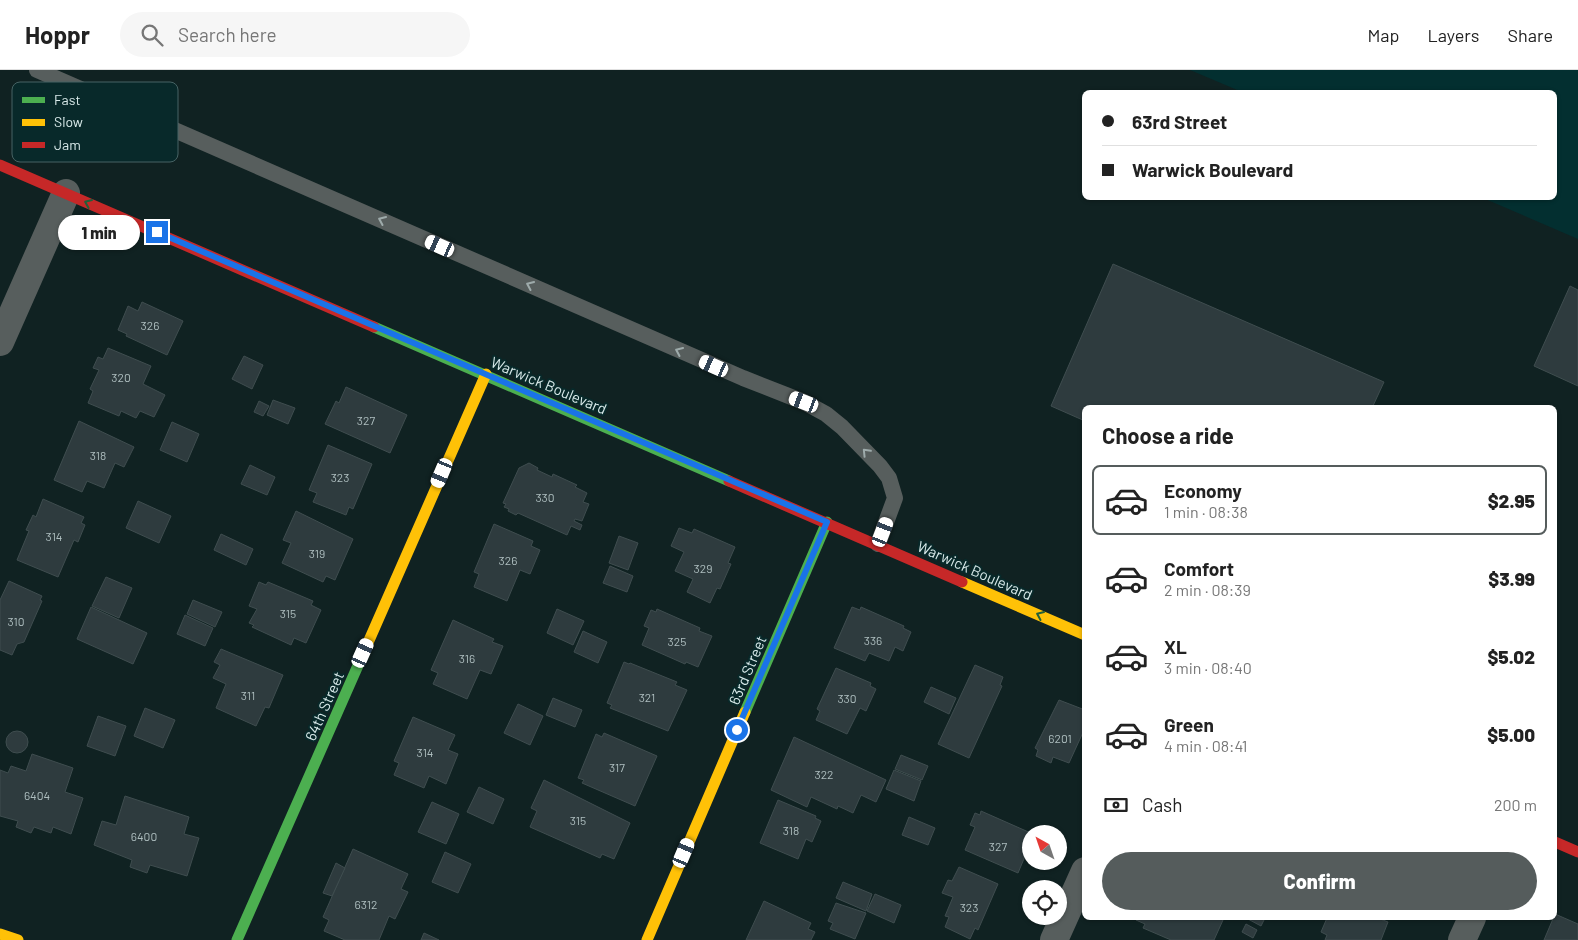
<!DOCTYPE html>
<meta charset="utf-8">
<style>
:root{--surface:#fff;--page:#f6f6f6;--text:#222;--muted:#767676;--line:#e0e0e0;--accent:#555c5c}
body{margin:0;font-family:Barlow,sans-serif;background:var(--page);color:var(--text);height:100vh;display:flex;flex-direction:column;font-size:19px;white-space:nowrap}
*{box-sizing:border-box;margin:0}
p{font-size:16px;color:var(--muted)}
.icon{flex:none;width:28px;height:28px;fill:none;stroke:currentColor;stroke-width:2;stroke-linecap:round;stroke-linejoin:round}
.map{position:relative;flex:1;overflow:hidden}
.details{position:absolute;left:1082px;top:335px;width:475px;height:515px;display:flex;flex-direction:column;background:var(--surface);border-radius:8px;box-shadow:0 1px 4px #0004}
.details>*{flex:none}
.banner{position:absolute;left:1082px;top:20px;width:475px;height:110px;border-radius:8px;box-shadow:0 1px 4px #0004;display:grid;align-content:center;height:110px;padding:0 20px;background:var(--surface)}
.needle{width:32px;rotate:320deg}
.buttons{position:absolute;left:1022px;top:755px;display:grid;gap:10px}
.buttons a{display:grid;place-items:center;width:45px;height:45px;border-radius:50%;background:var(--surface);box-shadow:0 1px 4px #0004;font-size:25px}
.end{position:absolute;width:22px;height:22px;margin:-11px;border:6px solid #1a73e8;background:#fff;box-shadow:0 0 0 2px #fff}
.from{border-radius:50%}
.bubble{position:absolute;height:35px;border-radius:18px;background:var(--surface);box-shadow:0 1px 4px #0004;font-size:16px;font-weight:800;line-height:35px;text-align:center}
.car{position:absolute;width:15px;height:30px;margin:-15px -8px;border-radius:6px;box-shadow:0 0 4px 1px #0007;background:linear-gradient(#fff 24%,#345 0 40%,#fff 0 76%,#345 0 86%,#fff 0)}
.banner b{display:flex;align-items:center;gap:18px;height:48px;font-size:19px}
.banner b+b{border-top:1px solid var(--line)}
.banner i{width:12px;height:12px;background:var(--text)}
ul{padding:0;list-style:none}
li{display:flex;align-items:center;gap:15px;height:70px;margin:0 10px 8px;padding:0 10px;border:2px solid transparent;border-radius:8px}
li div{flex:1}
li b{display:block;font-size:19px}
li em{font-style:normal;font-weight:800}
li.active{border-color:var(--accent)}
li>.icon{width:45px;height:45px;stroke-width:1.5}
h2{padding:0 20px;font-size:22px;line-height:60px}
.pay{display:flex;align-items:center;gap:12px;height:55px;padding:0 20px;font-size:19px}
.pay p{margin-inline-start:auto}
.cta{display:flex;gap:10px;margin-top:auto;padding:10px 20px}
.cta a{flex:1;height:58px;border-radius:30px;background:var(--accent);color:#fff;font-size:20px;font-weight:800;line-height:58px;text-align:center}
header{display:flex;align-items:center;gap:30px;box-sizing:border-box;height:70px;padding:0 25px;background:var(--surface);border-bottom:1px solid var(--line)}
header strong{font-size:24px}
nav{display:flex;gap:28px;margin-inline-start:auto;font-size:18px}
.search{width:350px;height:45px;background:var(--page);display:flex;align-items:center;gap:12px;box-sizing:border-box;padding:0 18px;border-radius:28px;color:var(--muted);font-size:19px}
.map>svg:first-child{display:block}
.built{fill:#032f30}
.building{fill:#2e3b3e;stroke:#3f4d4f}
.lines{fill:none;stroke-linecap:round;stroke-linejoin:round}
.lane{stroke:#575e5d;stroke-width:16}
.street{stroke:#575e5d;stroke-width:28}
.fast{stroke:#4caf50;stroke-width:11}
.slow{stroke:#ffc107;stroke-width:11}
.jam{stroke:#c62828;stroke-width:11}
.oneway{stroke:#235f39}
.oneway2{stroke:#9eabab}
.route{stroke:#1a73e8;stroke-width:6}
.labels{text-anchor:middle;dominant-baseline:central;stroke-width:4;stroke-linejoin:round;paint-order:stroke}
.number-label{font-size:12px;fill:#aebebf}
.street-label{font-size:15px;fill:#d9eaea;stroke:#08292a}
.key{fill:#08292a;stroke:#476364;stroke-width:1}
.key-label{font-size:14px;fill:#d9eaea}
</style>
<header>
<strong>Hoppr</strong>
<div class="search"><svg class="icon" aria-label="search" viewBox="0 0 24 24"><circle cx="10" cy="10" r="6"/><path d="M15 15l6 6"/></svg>Search here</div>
<nav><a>Map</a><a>Layers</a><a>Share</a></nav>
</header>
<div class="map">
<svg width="1578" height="870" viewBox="0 0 1578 870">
<rect width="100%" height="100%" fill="#102222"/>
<!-- built -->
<polygon class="built" points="1190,0 1578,0 1578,169 1483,128 1555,128 1555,22 1242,22"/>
<!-- building -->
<g class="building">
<polygon points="1113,194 1384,312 1372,338 1085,338 1085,351 1051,336"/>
<polygon points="1570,216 1578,220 1578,316 1534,296"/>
<polygon points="142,232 183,251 167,285 126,266 127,264 118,260 128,236 138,241"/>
<polygon points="108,278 151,296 143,314 165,325 154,347 140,341 136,348 121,341 119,346 88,333 93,321 90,319 99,300 93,298 98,287 103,289"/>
<polygon points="244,286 263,295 252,319 232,309"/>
<polygon points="346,317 407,345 390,383 325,354 336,331 339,333"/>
<polygon points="273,330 295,338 288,354 267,345"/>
<polygon points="259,331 269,336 263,346 254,342"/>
<polygon points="79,351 134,377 124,397 115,393 104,418 87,411 82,422 54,410"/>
<polygon points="172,352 199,364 187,392 160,380"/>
<polygon points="328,375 372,394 353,439 349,437 346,445 313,432 317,423 309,420"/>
<polygon points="529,393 538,398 537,400 552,407 553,404 577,415 575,417 587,423 583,432 589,434 582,451 575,449 574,451 582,455 580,460 571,456 567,465 518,443 516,445 508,441 509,439 504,437 506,434 503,433 519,398"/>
<polygon points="250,395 275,407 267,425 241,414"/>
<polygon points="43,429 84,447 81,453 85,455 78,472 74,470 58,507 17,490 29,461 26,460 33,445 36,447"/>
<polygon points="138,431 171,446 159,473 126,458"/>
<polygon points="296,441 353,469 335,510 326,506 323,512 282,493 291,473 283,470"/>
<polygon points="494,454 533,471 531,476 540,480 530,504 520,500 507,531 474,517 479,504 474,502"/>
<polygon points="679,458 692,463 694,459 735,477 728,493 731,494 720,519 717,518 710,533 687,522 693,509 675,501 684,482 671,476"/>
<polygon points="221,464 253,479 246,495 214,480"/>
<polygon points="619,466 638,473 628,500 609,493"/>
<polygon points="610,496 633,506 627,522 603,513"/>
<polygon points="106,507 132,518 119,548 92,536"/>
<polygon points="9,511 42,526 40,530 42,531 24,572 17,574 12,585 0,580 0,530"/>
<polygon points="259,512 266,515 268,512 313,531 311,535 321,540 306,573 294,568 291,575 252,557 254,555 249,553 257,539 249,536"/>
<polygon points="193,530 222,542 215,557 187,544"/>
<polygon points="91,537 147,563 133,594 77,569"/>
<polygon points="852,537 860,540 861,537 904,556 903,558 911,562 903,581 895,577 889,591 869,583 865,591 834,578"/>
<polygon points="557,539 584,551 573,575 547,563"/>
<polygon points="657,539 700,558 699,561 712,566 698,597 686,592 685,594 642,575 649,558 644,556 651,540 656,542"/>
<polygon points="185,545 213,558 205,576 177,564"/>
<polygon points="453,550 494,569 492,572 503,576 491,604 480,600 467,629 433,614 438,603 431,600"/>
<polygon points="583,561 607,572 598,593 574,582"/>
<polygon points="221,579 283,605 269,638 265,637 256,656 216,638 226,614 213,608 220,595 214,592"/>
<polygon points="624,592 629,594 630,593 677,612 675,615 687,620 668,661 610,638 612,635 607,633"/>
<polygon points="975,595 1003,607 1000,615 1002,616 969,688 938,674"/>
<polygon points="836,598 871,613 870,616 876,619 866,641 860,638 847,664 816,650 820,641 817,639"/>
<polygon points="931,617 956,628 949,644 924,632"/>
<polygon points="553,628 582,640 575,657 546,645"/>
<polygon points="1059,630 1085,640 1085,658 1069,693 1053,687 1051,693 1036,686 1038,680 1035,678"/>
<polygon points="518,634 543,646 530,675 504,663"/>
<polygon points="145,638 175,650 163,678 134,666"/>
<polygon points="98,646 126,656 115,686 87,676"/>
<polygon points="413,647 455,665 448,680 458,684 446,714 429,706 424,718 394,705 399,693 394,691"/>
<circle cx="17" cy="672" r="11"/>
<polygon points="604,663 657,686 635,736 582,713 584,710 578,708 596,664 602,667"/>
<polygon points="794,667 886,710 876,732 861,725 853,743 838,736 837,739 811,727 807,737 771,720"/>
<polygon points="32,684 73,698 65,722 83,728 71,764 53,757 51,763 34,757 31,763 16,757 18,751 0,746 0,700 8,703 11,696 26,701"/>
<polygon points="901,685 928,696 922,710 895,699"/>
<polygon points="894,700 921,711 914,731 886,719"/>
<polygon points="544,710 630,753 614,789 602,784 600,788 530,757 537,741 531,738"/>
<polygon points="479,717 504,729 493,754 467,742"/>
<polygon points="125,726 189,747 184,764 199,768 187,806 150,795 147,803 130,797 132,790 94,775 102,751 116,755"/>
<polygon points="778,730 816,746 815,748 821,751 812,772 806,769 798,789 760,773"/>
<polygon points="432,732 459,744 446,774 418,762"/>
<polygon points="981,741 1033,764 1031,764 1031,772 1018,803 965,780 975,757 970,755 975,743 980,745"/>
<polygon points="909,747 935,758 928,775 902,765"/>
<polygon points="353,779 408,804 401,819 408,822 395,849 389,846 379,870 345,870 324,861 329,850 323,847"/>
<polygon points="445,782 471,794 458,823 432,812"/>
<polygon points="336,793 345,798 332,826 323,823"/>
<polygon points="959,797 998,814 978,860 975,858 970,869 945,857 949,847 945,846 953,827 942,823 948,810 952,811"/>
<polygon points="843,812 872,824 866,841 836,828"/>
<polygon points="875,824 901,835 894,853 867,841"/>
<polygon points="764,831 811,853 808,859 815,862 811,870 746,870"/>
<polygon points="836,833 866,843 855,869 830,859 833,853 828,851"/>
<polygon points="1555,844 1578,854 1578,870 1544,870"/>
<polygon points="1137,848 1218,848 1223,850 1214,870 1171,870 1143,858 1145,854 1136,850"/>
<polygon points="1246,848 1265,848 1261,856"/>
<polygon points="1327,848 1378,848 1388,852 1381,870 1325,870 1327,865 1321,862"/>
<polygon points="1246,854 1257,860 1253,868 1242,862"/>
<polygon points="424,863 439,870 421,870"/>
</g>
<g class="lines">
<!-- lane -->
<polyline class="lane" points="37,0 743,308 804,332 826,344 842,357 880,396 889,408 895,428 878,474"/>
<!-- street -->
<g class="street">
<polyline points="0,272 66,123"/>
<polyline points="1054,870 1085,801"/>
<polyline points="1462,870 1472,848"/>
</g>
<!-- fast -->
<g class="fast">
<polyline points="374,257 729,411"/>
<polyline points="745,642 827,452"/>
<polyline points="237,870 367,575"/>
</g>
<!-- slow -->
<g class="slow">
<polyline points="962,512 1085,565"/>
<polyline points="367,575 486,304"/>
<polyline points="0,864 18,870"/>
<polyline points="647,870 745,642"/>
</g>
<!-- jam -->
<g class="jam">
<polyline points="0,95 374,257"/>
<polyline points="729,411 962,512"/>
<polyline points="1555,772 1578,782"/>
</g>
</g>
<!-- one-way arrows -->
<defs><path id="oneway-chevron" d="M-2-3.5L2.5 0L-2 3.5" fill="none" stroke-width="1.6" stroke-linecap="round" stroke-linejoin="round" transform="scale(1.25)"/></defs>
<g class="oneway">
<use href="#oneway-chevron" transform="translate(88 133) rotate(-157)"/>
<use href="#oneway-chevron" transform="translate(1040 545) rotate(-156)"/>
</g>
<g class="oneway2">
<use href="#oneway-chevron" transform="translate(382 150) rotate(-156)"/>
<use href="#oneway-chevron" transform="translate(530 215) rotate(-156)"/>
<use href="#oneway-chevron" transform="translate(679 281) rotate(-156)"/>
<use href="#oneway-chevron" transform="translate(866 382) rotate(-134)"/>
</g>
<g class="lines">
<!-- route -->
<polyline class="route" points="157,162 827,452 737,660"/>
</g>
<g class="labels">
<!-- number labels -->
<g class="number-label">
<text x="150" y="255">326</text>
<text x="121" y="307">320</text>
<text x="366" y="350">327</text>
<text x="98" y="385">318</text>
<text x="340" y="407">323</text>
<text x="545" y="427">330</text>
<text x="54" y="466">314</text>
<text x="317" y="483">319</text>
<text x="508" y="490">326</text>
<text x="703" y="498">329</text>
<text x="288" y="543">315</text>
<text x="16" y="551">310</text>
<text x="873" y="570">336</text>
<text x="677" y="571">325</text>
<text x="467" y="588">316</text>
<text x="248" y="625">311</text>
<text x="647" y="627">321</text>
<text x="847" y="628">330</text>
<text x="1060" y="668">6201</text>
<text x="425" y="682">314</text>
<text x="617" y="697">317</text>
<text x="824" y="704">322</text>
<text x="37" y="725">6404</text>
<text x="578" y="750">315</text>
<text x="791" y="760">318</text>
<text x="144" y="766">6400</text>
<text x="998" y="776">327</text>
<text x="366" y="834">6312</text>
<text x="969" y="837">323</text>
</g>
<!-- street labels -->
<g class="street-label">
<text transform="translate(549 315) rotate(23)">Warwick Boulevard</text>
<text transform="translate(975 500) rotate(24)">Warwick Boulevard</text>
<text transform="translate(747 600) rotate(-67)">63rd Street</text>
<text transform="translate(324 636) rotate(-66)">64th Street</text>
</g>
</g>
<!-- legend -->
<rect x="12" y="12" width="166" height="80" rx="8" class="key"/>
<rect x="22" y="27" width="23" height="6" fill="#4caf50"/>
<rect x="22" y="49" width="23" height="7" fill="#ffc107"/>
<rect x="22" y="72" width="23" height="6" fill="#c62828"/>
<g class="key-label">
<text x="54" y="35">Fast</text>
<text x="54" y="57">Slow</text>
<text x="54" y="80">Jam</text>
</g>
</svg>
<div class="buttons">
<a><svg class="needle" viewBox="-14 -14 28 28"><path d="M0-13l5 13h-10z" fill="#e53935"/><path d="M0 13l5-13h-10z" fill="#767676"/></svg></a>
<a><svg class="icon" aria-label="locate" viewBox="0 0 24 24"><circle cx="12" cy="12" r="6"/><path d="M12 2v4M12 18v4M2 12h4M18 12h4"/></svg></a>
</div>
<i class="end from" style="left:737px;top:660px"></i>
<i class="end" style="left:157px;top:162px"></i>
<div class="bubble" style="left:58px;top:145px;width:82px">1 min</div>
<i class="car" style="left:440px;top:176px;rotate:294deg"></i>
<i class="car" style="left:714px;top:296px;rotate:294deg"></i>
<i class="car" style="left:804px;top:332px;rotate:291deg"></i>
<i class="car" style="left:442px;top:403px;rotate:203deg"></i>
<i class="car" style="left:883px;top:462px;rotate:21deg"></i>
<i class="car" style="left:363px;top:583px;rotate:24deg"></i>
<i class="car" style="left:684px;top:783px;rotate:23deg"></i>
<div class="banner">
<b><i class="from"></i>63rd Street</b>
<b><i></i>Warwick Boulevard</b>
</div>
<section class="details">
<h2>Choose a ride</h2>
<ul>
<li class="active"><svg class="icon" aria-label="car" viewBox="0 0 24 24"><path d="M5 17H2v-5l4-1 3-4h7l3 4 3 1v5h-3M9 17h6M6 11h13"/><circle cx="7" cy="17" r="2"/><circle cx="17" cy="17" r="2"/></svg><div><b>Economy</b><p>1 min · 08:38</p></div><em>$2.95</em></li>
<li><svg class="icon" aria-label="car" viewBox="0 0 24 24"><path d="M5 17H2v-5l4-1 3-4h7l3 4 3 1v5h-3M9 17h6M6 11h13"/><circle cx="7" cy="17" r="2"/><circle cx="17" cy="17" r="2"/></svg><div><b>Comfort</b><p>2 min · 08:39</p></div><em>$3.99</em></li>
<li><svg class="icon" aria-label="car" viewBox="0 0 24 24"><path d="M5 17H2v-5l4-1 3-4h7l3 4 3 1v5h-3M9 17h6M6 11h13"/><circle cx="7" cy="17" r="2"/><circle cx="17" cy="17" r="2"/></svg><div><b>XL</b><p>3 min · 08:40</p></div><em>$5.02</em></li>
<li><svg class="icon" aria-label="car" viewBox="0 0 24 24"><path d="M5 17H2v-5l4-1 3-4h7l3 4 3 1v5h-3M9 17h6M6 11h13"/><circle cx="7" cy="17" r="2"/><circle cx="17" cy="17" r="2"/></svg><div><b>Green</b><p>4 min · 08:41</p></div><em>$5.00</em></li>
</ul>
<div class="pay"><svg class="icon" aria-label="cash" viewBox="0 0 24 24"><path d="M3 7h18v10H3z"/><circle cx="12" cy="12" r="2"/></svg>Cash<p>200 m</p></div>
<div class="cta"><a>Confirm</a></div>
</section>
</div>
